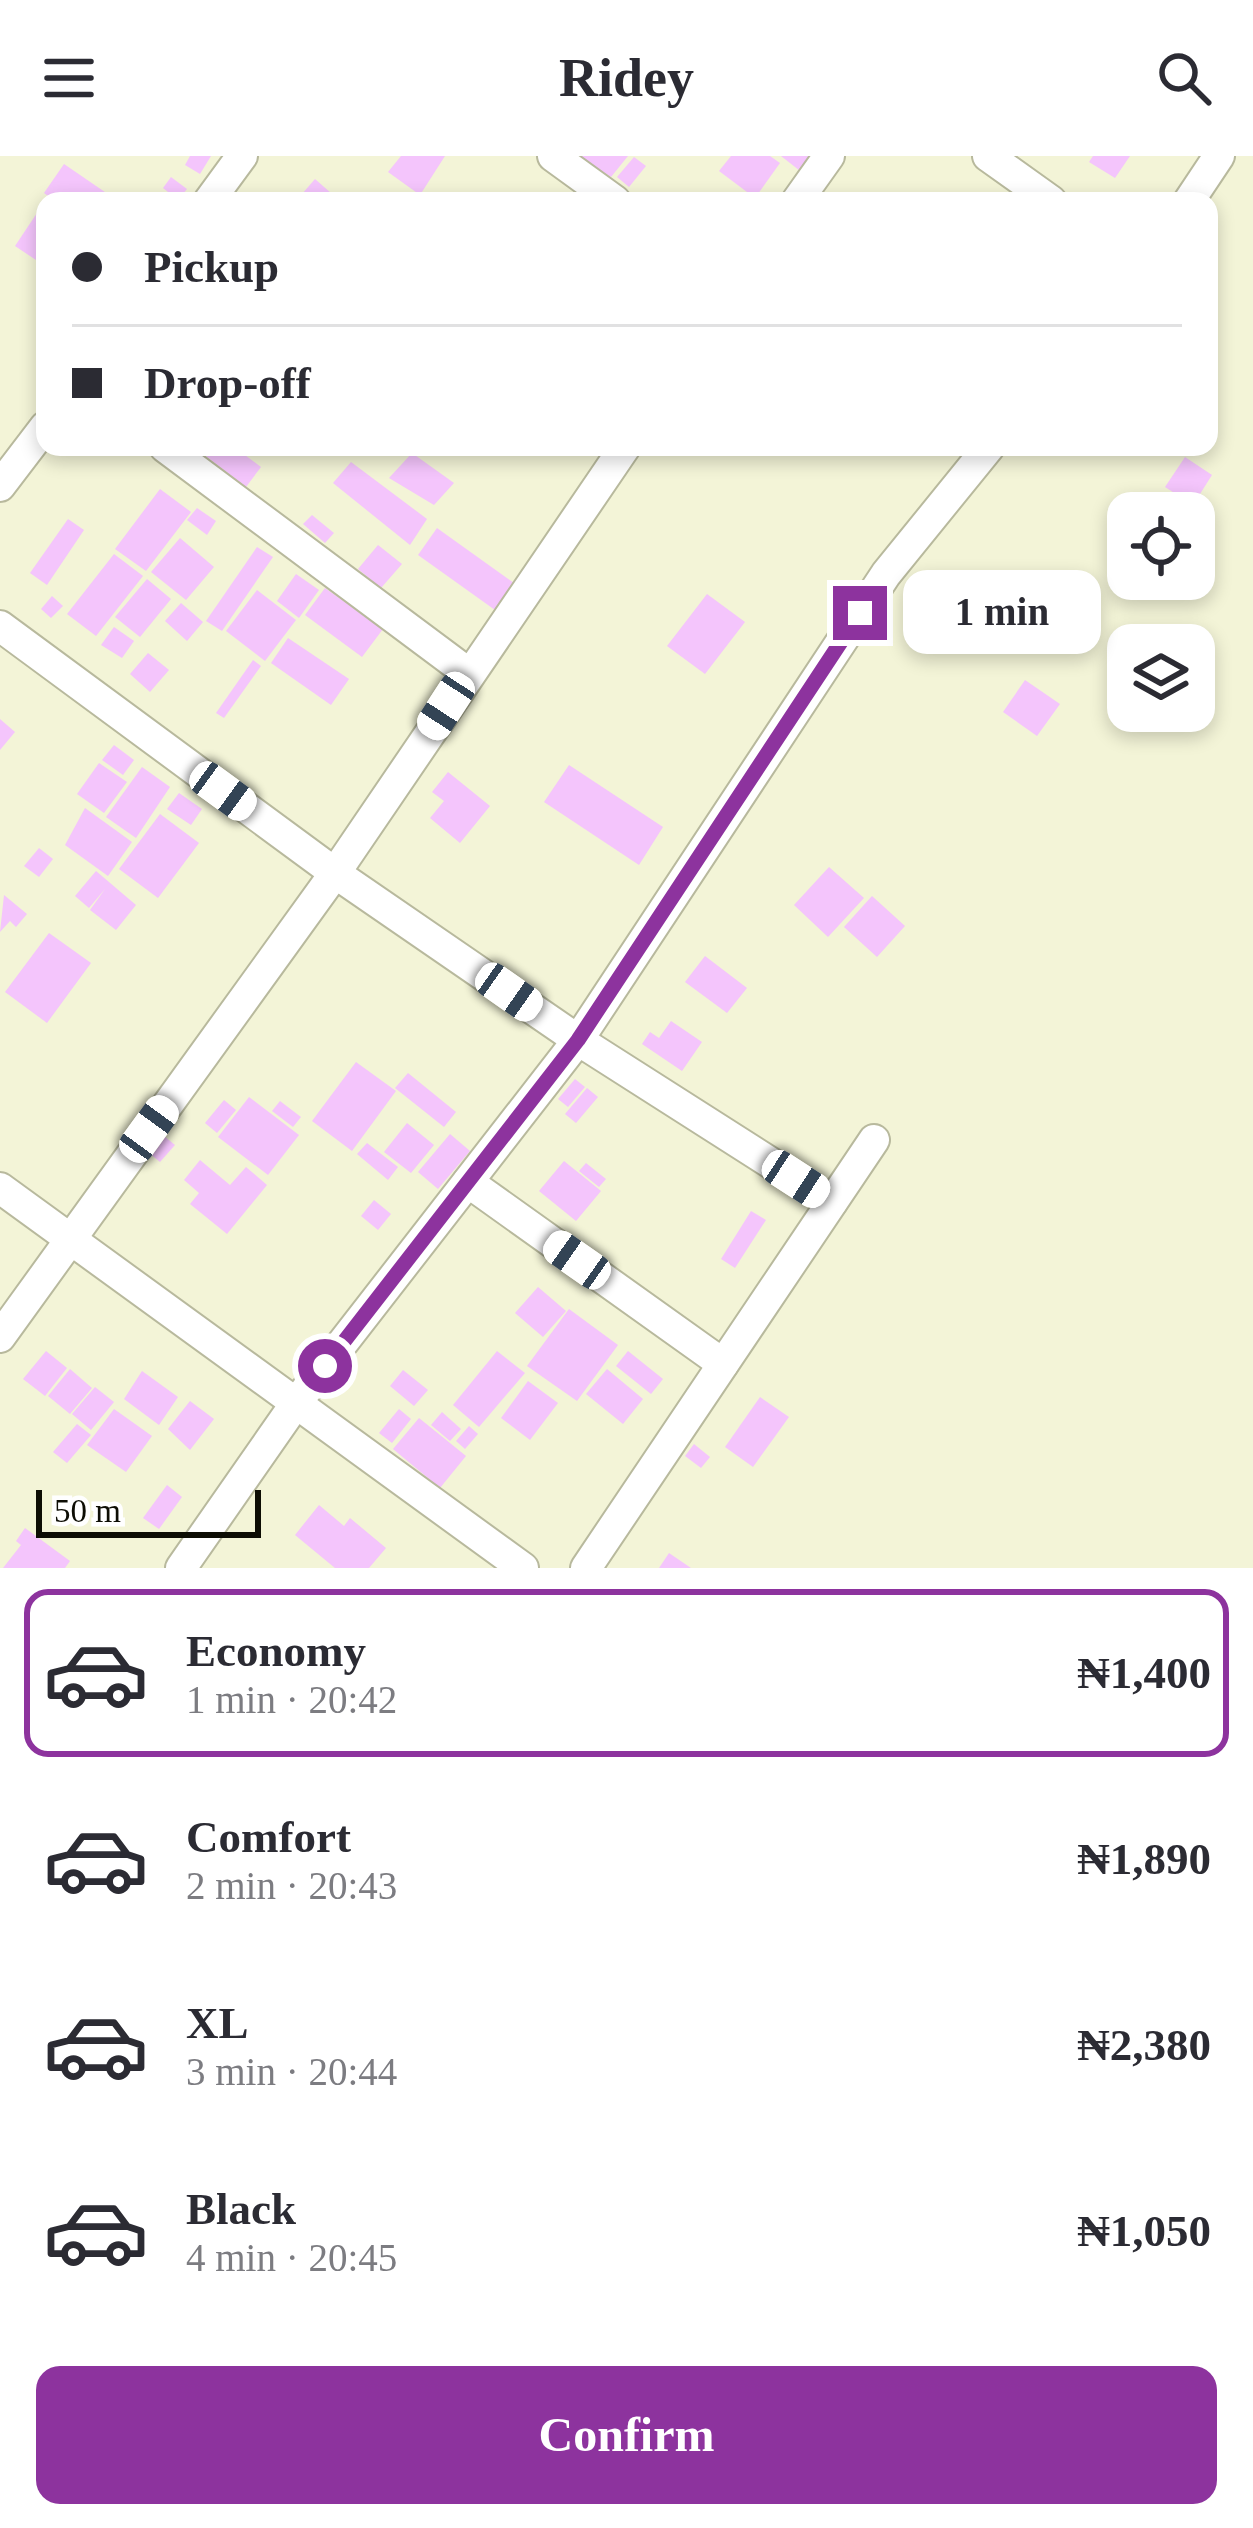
<!DOCTYPE html>
<meta charset="utf-8">
<style>
:root{--surface:#fff;--page:#f2f2f3;--text:#2b2b33;--muted:#7c7c81;--line:#e1e1e2;--accent:#8d339e}
body{margin:0;font-family:Georgia,serif;background:var(--page);color:var(--text);height:100vh;display:flex;flex-direction:column;font-size:45px;white-space:nowrap}
*{box-sizing:border-box;margin:0}
p{font-size:39px;color:var(--muted)}
.icon{flex:none;width:66px;height:66px;fill:none;stroke:currentColor;stroke-width:2;stroke-linecap:round;stroke-linejoin:round}
.map{position:relative;height:1412px;overflow:hidden}
.panel{display:flex;flex-direction:column;background:var(--surface);flex:1}
.panel>*{flex:none}
.guide{position:absolute;left:36px;top:36px;width:1182px;height:264px;border-radius:24px;box-shadow:0 6px 18px #0003;display:grid;align-content:center;height:264px;padding:0 36px;background:var(--surface)}
.tools{position:absolute;left:1107px;top:336px;display:grid;gap:24px}
.tools a{display:grid;place-items:center;width:108px;height:108px;border-radius:24px;background:var(--surface);box-shadow:0 6px 18px #0003;font-size:60px}
.scale{position:absolute;left:36px;bottom:30px;width:225px;box-sizing:border-box;padding-left:12px;border:6px solid #0d0d04;border-top:0;font-size:33px;line-height:42px;white-space:nowrap;color:#0d0d04;-webkit-text-stroke:9px #fff;paint-order:stroke}
.end{position:absolute;width:54px;height:54px;margin:-27px;border:15px solid #8d339e;background:#fff;box-shadow:0 0 0 6px #fff}
.from{border-radius:50%}
.bubble{position:absolute;height:84px;border-radius:24px;background:var(--surface);box-shadow:0 6px 18px #0003;font-size:39px;font-weight:700;line-height:84px;text-align:center}
.car{position:absolute;width:36px;height:72px;margin:-36px -18px;border-radius:15px;box-shadow:0 0 9px 3px #0007;background:linear-gradient(#fff 24%,#345 0 40%,#fff 0 76%,#345 0 86%,#fff 0)}
.guide b{display:flex;align-items:center;gap:42px;height:114px;font-size:45px}
.guide b+b{border-top:3px solid var(--line)}
.guide i{width:30px;height:30px;background:var(--text)}
ul{padding:21px 0 0;list-style:none}
li{display:flex;align-items:center;gap:36px;height:168px;margin:0 24px 18px;padding:0 12px;border:6px solid transparent;border-radius:24px}
li div{flex:1}
li b{display:block;font-size:45px}
li em{font-style:normal;font-weight:700}
li.active{border-color:var(--accent)}
li>.icon{width:108px;height:108px;stroke-width:1.5}
.cta{display:flex;gap:24px;margin-top:auto;padding:24px 36px}
.cta a{flex:1;height:138px;border-radius:24px;background:var(--accent);color:#fff;font-size:48px;font-weight:700;line-height:138px;text-align:center}
header{display:flex;justify-content:space-between;align-items:center;height:156px;padding:0 36px;background:var(--surface);font-size:54px;font-weight:700}
.map>svg:first-child{display:block}
.building{fill:#f4c5fc}
.lines{fill:none;stroke-linecap:round;stroke-linejoin:round}
.street-casing{stroke:#b8b99d;stroke-width:34}
.street{stroke:#fff;stroke-width:30}
.route{stroke:#8d339e;stroke-width:15}
</style>
<header><svg class="icon" aria-label="menu" viewBox="0 0 24 24"><path d="M4 6h16M4 12h16M4 18h16"/></svg>Ridey<svg class="icon" aria-label="search" viewBox="0 0 24 24"><circle cx="10" cy="10" r="6"/><path d="M15 15l6 6"/></svg></header>
<div class="map">
<svg width="1253" height="1412" viewBox="0 0 1253 1412">
<rect width="100%" height="100%" fill="#f3f4d7"/>
<!-- building -->
<g class="building">
<polygon points="190,0 211,0 200,18 185,9"/>
<polygon points="401,0 445,0 420,39 388,16"/>
<polygon points="579,0 628,0 611,21"/>
<polygon points="731,0 770,0 780,7 755,42 719,15"/>
<polygon points="781,0 815,0 804,18"/>
<polygon points="1093,0 1130,0 1115,22 1089,6"/>
<polygon points="634,1 646,10 629,31 617,21"/>
<polygon points="64,8 118,45 55,45 44,37"/>
<polygon points="171,21 187,33 178,44 163,32"/>
<polygon points="315,23 340,45 296,45"/>
<polygon points="45,45 45,110 15,90"/>
<polygon points="194,291 234,291 261,311 246,331"/>
<polygon points="412,297 454,327 434,349 389,322"/>
<polygon points="1185,301 1212,319 1193,349 1165,331"/>
<polygon points="351,306 427,363 410,389 333,327"/>
<polygon points="160,333 191,356 146,415 115,393"/>
<polygon points="197,352 216,365 207,379 187,364"/>
<polygon points="312,359 334,377 325,387 303,368"/>
<polygon points="68,363 84,374 47,429 30,417"/>
<polygon points="437,372 514,427 495,454 418,399"/>
<polygon points="180,382 214,411 186,444 151,416"/>
<polygon points="378,389 402,408 381,432 358,413"/>
<polygon points="257,391 273,401 222,475 206,465"/>
<polygon points="114,398 143,420 96,480 67,458"/>
<polygon points="296,418 319,434 299,462 277,445"/>
<polygon points="147,423 171,443 140,481 115,461"/>
<polygon points="325,432 383,473 362,501 305,459"/>
<polygon points="257,434 296,464 265,505 226,475"/>
<polygon points="707,438 745,466 705,518 667,490"/>
<polygon points="52,440 63,450 51,462 41,453"/>
<polygon points="181,447 203,466 187,485 165,465"/>
<polygon points="114,471 134,485 122,502 101,489"/>
<polygon points="288,482 349,523 331,549 271,507"/>
<polygon points="148,497 169,514 150,536 130,518"/>
<polygon points="253,504 261,510 224,562 216,557"/>
<polygon points="1025,524 1060,548 1037,580 1003,556"/>
<polygon points="0,563 15,576 0,594"/>
<polygon points="114,589 134,604 123,619 102,604"/>
<polygon points="99,607 127,626 104,657 77,638"/>
<polygon points="569,609 663,671 639,709 544,646"/>
<polygon points="142,611 170,631 136,682 106,661"/>
<polygon points="448,616 490,650 460,687 430,662 444,645 432,636"/>
<polygon points="179,637 202,653 191,669 167,653"/>
<polygon points="85,652 132,686 108,720 65,689"/>
<polygon points="160,658 199,687 158,742 119,713"/>
<polygon points="39,692 53,703 39,721 24,710"/>
<polygon points="829,711 864,742 828,781 794,749"/>
<polygon points="96,715 136,749 116,774 90,754 105,733 89,752 75,740"/>
<polygon points="4,739 27,758 16,771 10,765 0,776"/>
<polygon points="872,740 905,770 877,801 844,771"/>
<polygon points="49,777 91,807 47,867 5,836"/>
<polygon points="705,800 747,832 727,857 685,826"/>
<polygon points="671,865 702,886 682,915 642,888 650,876 659,882"/>
<polygon points="356,906 396,935 352,995 312,965"/>
<polygon points="408,917 456,956 444,971 395,932"/>
<polygon points="575,923 585,931 568,951 558,943"/>
<polygon points="587,932 598,941 576,967 565,958"/>
<polygon points="249,941 299,979 268,1019 218,981"/>
<polygon points="224,944 236,954 217,977 205,967"/>
<polygon points="280,945 301,961 293,971 272,955"/>
<polygon points="407,967 434,989 411,1017 384,996"/>
<polygon points="450,978 470,995 438,1033 418,1016"/>
<polygon points="164,980 175,989 160,1006 149,997"/>
<polygon points="367,987 398,1011 388,1024 357,998"/>
<polygon points="200,1004 230,1029 246,1011 267,1029 227,1078 190,1048 199,1037 184,1024"/>
<polygon points="564,1005 601,1035 576,1065 539,1035"/>
<polygon points="586,1007 606,1023 599,1031 579,1015"/>
<polygon points="374,1044 391,1058 378,1074 361,1060"/>
<polygon points="751,1055 766,1064 735,1112 721,1103"/>
<polygon points="538,1131 566,1155 543,1181 515,1157"/>
<polygon points="569,1153 618,1189 577,1245 527,1210"/>
<polygon points="46,1195 67,1212 45,1240 23,1223"/>
<polygon points="497,1195 525,1217 479,1271 453,1249"/>
<polygon points="628,1195 663,1223 651,1238 616,1210"/>
<polygon points="70,1213 92,1232 70,1258 48,1240"/>
<polygon points="607,1213 643,1243 623,1268 586,1238"/>
<polygon points="403,1214 428,1234 414,1250 390,1230"/>
<polygon points="142,1215 178,1241 159,1269 124,1243"/>
<polygon points="528,1225 558,1247 530,1284 501,1262"/>
<polygon points="95,1231 114,1246 91,1274 72,1258"/>
<polygon points="760,1241 789,1261 753,1311 725,1291"/>
<polygon points="190,1245 214,1263 190,1294 168,1273"/>
<polygon points="114,1253 152,1280 126,1316 87,1289"/>
<polygon points="399,1253 411,1263 392,1287 379,1277"/>
<polygon points="442,1256 461,1273 450,1285 431,1269"/>
<polygon points="419,1262 466,1300 440,1332 393,1293"/>
<polygon points="77,1268 91,1279 67,1307 53,1296"/>
<polygon points="469,1270 478,1278 465,1293 456,1285"/>
<polygon points="694,1288 710,1301 701,1312 685,1300"/>
<polygon points="167,1329 182,1341 159,1373 143,1362"/>
<polygon points="319,1349 344,1370 350,1362 386,1392 369,1412 335,1412 295,1379"/>
<polygon points="25,1372 70,1405 65,1412 3,1412 21,1389 16,1385"/>
<polygon points="669,1397 691,1412 659,1412"/>
</g>
<g class="lines">
<!-- street casing -->
<g class="street-casing">
<g id="street">
<polyline points="553,0 615,45"/>
<polyline points="988,0 1051,45"/>
<polyline points="209,45 242,0"/>
<polyline points="797,45 829,0"/>
<polyline points="1189,45 1219,0"/>
<polyline points="165,291 468,517"/>
<polyline points="0,330 45,271"/>
<polyline points="0,470 335,717 578,884 832,1046"/>
<polyline points="468,1026 723,1208"/>
<polyline points="0,1032 523,1412"/>
<polyline points="0,1181 335,717 625,291"/>
<polyline points="181,1412 296,1247 578,884 886,418 989,291"/>
<polyline points="586,1412 874,984"/>
</g>
</g>
<!-- street -->
<use href="#street" class="street"/>
</g>
<g class="lines">
<!-- route -->
<polyline class="route" points="325,1210 578,884 860,457"/>
</g>
</svg>
<div class="tools">
<a><svg class="icon" aria-label="locate" viewBox="0 0 24 24"><circle cx="12" cy="12" r="6"/><path d="M12 2v4M12 18v4M2 12h4M18 12h4"/></svg></a>
<a><svg class="icon" aria-label="layers" viewBox="0 0 24 24"><path d="M12 4l9 5-9 5-9-5zM3 14l9 5 9-5"/></svg></a>
</div>
<div class="scale">50 m</div>
<i class="end from" style="left:325px;top:1210px"></i>
<i class="end" style="left:860px;top:457px"></i>
<div class="bubble" style="left:903px;top:414px;width:198px">1 min</div>
<i class="car" style="left:446px;top:550px;rotate:213deg"></i>
<i class="car" style="left:223px;top:635px;rotate:126deg"></i>
<i class="car" style="left:509px;top:836px;rotate:125deg"></i>
<i class="car" style="left:149px;top:973px;rotate:36deg"></i>
<i class="car" style="left:796px;top:1023px;rotate:123deg"></i>
<i class="car" style="left:577px;top:1104px;rotate:305deg"></i>
<div class="guide">
<b><i class="from"></i>Pickup</b>
<b><i></i>Drop-off</b>
</div>
</div>
<section class="panel">
<ul>
<li class="active"><svg class="icon" aria-label="car" viewBox="0 0 24 24"><path d="M5 17H2v-5l4-1 3-4h7l3 4 3 1v5h-3M9 17h6M6 11h13"/><circle cx="7" cy="17" r="2"/><circle cx="17" cy="17" r="2"/></svg><div><b>Economy</b><p>1 min · 20:42</p></div><em>₦1,400</em></li>
<li><svg class="icon" aria-label="car" viewBox="0 0 24 24"><path d="M5 17H2v-5l4-1 3-4h7l3 4 3 1v5h-3M9 17h6M6 11h13"/><circle cx="7" cy="17" r="2"/><circle cx="17" cy="17" r="2"/></svg><div><b>Comfort</b><p>2 min · 20:43</p></div><em>₦1,890</em></li>
<li><svg class="icon" aria-label="car" viewBox="0 0 24 24"><path d="M5 17H2v-5l4-1 3-4h7l3 4 3 1v5h-3M9 17h6M6 11h13"/><circle cx="7" cy="17" r="2"/><circle cx="17" cy="17" r="2"/></svg><div><b>XL</b><p>3 min · 20:44</p></div><em>₦2,380</em></li>
<li><svg class="icon" aria-label="car" viewBox="0 0 24 24"><path d="M5 17H2v-5l4-1 3-4h7l3 4 3 1v5h-3M9 17h6M6 11h13"/><circle cx="7" cy="17" r="2"/><circle cx="17" cy="17" r="2"/></svg><div><b>Black</b><p>4 min · 20:45</p></div><em>₦1,050</em></li>
</ul>
<div class="cta"><a>Confirm</a></div>
</section>
